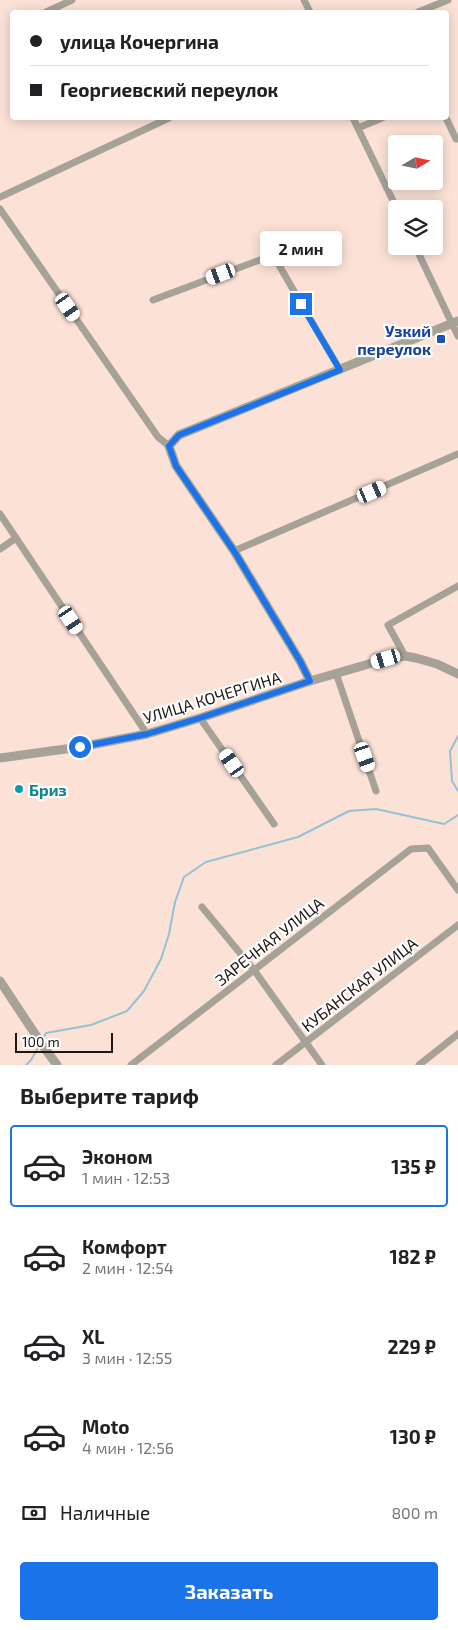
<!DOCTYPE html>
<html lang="ru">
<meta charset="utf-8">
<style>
:root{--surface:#fff;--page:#f6f6f6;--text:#202124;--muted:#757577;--line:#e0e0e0;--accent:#1a73e8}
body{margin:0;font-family:"Exo 2",sans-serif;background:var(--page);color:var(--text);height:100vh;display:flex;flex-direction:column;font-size:19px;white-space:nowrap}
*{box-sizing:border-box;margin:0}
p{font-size:16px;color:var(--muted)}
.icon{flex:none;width:28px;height:28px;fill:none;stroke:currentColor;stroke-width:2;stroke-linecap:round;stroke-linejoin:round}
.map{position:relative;height:1065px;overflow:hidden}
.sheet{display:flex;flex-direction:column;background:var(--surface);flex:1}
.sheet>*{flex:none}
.banner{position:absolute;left:10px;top:10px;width:439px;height:110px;border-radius:5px;box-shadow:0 2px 12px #0003;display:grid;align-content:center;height:110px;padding:0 20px;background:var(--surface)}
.needle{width:32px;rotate:80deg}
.controls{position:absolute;left:388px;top:135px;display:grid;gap:10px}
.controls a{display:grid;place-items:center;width:55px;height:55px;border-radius:5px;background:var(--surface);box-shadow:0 2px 12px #0003;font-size:25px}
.scale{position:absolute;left:15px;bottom:12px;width:98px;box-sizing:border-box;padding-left:5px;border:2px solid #1f1612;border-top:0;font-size:14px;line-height:18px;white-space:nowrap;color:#1f1612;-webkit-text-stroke:4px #fff;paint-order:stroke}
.end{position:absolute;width:22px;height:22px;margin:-11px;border:6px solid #1a73e8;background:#fff;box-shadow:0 0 0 2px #fff}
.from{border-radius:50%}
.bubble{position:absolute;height:35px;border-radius:5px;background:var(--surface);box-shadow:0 2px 12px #0003;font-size:16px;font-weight:700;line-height:35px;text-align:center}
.car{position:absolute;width:15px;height:30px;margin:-15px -8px;border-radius:6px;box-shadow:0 0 4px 1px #0007;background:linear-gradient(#fff 24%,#345 0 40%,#fff 0 76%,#345 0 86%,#fff 0)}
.banner b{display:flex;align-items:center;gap:18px;height:48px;font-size:19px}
.banner b+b{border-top:1px solid var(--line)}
.banner i{width:12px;height:12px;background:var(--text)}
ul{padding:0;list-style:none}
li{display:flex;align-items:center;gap:15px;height:82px;margin:0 10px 8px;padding:0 10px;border:2px solid transparent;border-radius:5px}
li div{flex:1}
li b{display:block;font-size:19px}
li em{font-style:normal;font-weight:700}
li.on{border-color:var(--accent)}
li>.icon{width:45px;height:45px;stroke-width:1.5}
h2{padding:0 20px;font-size:22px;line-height:60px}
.pay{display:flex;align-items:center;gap:12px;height:55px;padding:0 20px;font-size:19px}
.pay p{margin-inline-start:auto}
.primary-button{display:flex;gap:10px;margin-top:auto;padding:10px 20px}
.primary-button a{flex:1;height:58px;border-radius:5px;background:var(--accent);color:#fff;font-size:20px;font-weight:700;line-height:58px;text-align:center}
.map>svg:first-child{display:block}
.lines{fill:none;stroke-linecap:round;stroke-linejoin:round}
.stream{stroke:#94c2d4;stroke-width:2}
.minor{stroke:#a7a298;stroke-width:7}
.tertiary{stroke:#a7a298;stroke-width:9}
.route{stroke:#1a73e8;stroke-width:6}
.transit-dot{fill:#1a4fb4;stroke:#fff;stroke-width:2}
.culture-dot{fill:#0f9aa8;stroke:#fff;stroke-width:2}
.labels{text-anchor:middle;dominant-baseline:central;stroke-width:4.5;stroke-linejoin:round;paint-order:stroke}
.transit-label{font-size:16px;font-weight:bold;fill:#164399;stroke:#fff;text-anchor:end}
.street-label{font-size:16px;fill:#1f1612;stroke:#fff}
.culture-label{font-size:16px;font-weight:bold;fill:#0d838f;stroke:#fff;text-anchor:start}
</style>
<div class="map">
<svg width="458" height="1065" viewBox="0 0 458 1065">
<rect width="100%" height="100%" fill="#fce1d6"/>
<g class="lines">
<!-- stream -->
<g class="stream">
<polyline points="458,736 450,751 452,781 458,791"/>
<polyline points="42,1040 46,1033 91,1025 127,1011 144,991 161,959 169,934 175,902 184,877 206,862 298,837 349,811 376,809 444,824 458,815"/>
<polyline points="26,1065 31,1060 39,1046"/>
</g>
<!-- minor -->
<g class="minor">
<polyline points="304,0 310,12"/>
<polyline points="46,12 72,0"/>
<polyline points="418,12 448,0"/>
<polyline points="353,118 397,209"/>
<polyline points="446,118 456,139 458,139"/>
<polyline points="358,128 382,118"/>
<polyline points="0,197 169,118"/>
<polyline points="0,209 158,437 169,446"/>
<polyline points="415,246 458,336"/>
<polyline points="153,300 273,255 340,370"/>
<polyline points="0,514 147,734"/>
<polyline points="0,549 16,538"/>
<polyline points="234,551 458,454"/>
<polyline points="405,656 388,625 458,586"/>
<polyline points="336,673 376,791"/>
<polyline points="200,718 274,824"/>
<polyline points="202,907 254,970 322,1065"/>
<polyline points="131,1065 411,849 428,848 458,890"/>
<polyline points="276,1065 458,925"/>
<polyline points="419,1065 458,1034"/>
</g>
<!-- tertiary -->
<g class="tertiary">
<polyline points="310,681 300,661 234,551 176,466 169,446 179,435 458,321"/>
<polyline points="0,758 80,747 147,734 200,718 310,681 386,659 405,656 416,658 437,664 458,674"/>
<polyline points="0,981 43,1046 57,1065"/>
</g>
</g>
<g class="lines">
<!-- route -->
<polyline class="route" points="80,747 147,734 200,718 310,681 300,661 234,551 176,466 169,446 179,435 340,370 301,304"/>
</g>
<!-- markers -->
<rect class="transit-dot" x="436" y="334" width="10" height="10" rx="2.5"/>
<circle class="culture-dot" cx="19" cy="789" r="5"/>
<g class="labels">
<!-- transit labels -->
<g class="transit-label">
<text x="431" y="330">Узкий<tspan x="431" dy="18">переулок</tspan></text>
</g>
<!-- street labels -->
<g class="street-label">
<text transform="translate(212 697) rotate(-17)">УЛИЦА КОЧЕРГИНА</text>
<text transform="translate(269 941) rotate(-38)">ЗАРЕЧНАЯ УЛИЦА</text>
<text transform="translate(359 984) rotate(-38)">КУБАНСКАЯ УЛИЦА</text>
</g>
<!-- culture labels -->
<g class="culture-label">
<text x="29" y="789">Бриз</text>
</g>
</g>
</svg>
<div class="controls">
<a><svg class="needle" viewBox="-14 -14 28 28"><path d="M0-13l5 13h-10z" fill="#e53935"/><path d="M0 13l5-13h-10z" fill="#757577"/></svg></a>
<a><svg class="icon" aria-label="layers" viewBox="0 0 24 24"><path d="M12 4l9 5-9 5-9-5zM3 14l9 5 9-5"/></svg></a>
</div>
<div class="scale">100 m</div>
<i class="end from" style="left:80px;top:747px"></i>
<i class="end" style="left:301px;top:304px"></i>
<div class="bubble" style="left:260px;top:231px;width:82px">2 мин</div>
<i class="car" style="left:221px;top:274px;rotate:249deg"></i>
<i class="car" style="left:68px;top:307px;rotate:145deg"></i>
<i class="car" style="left:372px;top:492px;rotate:67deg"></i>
<i class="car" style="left:71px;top:620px;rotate:146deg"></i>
<i class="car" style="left:386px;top:659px;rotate:253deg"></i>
<i class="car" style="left:365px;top:757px;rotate:161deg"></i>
<i class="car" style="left:232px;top:763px;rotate:325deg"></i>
<div class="banner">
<b><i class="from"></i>улица Кочергина</b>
<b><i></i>Георгиевский переулок</b>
</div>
</div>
<section class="sheet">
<h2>Выберите тариф</h2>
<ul>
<li class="on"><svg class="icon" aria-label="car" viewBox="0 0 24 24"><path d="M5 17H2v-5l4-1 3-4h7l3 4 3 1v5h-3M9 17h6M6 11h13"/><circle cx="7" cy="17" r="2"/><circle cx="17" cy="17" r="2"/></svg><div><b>Эконом</b><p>1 мин · 12:53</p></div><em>135 ₽</em></li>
<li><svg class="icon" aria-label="car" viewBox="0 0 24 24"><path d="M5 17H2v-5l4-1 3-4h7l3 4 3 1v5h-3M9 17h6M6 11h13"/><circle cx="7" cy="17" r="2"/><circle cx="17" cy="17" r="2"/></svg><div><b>Комфорт</b><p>2 мин · 12:54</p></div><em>182 ₽</em></li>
<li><svg class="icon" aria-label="car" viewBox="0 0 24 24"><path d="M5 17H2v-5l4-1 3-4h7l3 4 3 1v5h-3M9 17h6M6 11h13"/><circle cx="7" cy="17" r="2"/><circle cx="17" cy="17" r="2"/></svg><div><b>XL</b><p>3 мин · 12:55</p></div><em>229 ₽</em></li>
<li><svg class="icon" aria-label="car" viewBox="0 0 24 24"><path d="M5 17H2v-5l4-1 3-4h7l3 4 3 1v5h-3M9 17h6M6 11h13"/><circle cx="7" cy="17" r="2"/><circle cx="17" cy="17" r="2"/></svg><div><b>Moto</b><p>4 мин · 12:56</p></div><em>130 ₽</em></li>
</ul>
<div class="pay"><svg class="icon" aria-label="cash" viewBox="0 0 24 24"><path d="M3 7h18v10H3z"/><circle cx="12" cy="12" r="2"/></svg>Наличные<p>800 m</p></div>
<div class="primary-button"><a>Заказать</a></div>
</section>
